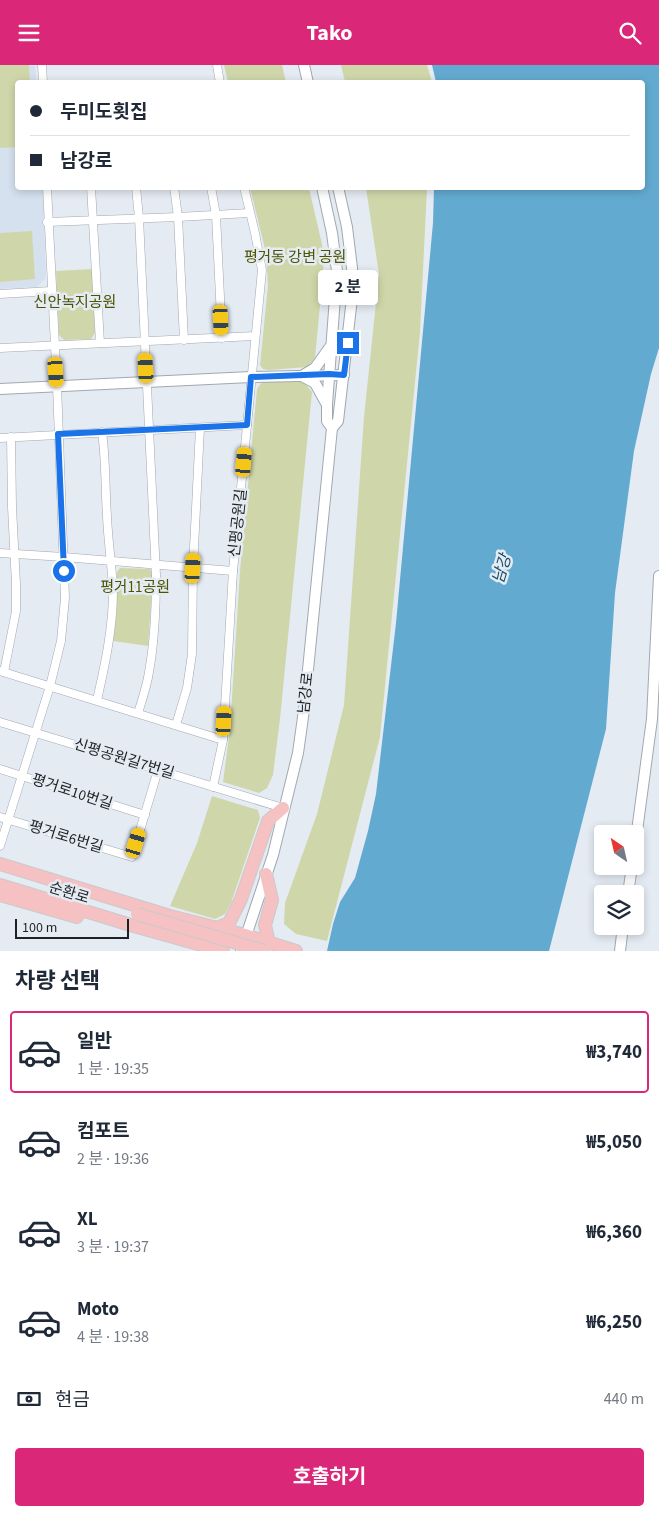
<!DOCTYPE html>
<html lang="ko">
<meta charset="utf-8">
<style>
:root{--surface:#fff;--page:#f2f2f3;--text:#1f2937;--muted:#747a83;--line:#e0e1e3;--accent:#db2777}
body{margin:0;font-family:"Source Sans 3","Noto Sans KR",sans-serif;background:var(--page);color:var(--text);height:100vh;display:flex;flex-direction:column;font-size:19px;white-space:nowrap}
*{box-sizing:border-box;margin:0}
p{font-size:16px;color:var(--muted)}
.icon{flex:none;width:28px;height:28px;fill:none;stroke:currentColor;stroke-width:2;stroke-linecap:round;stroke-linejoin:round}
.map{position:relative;height:886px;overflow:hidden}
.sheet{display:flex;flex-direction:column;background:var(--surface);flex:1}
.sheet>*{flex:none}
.banner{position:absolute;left:15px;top:15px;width:630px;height:110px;border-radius:5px;box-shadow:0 2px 8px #0003;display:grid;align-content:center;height:110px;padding:0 15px;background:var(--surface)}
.needle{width:32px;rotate:326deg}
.buttons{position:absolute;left:594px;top:760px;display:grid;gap:10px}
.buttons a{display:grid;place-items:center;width:50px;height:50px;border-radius:5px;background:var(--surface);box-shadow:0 2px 8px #0003;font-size:25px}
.scale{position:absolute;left:15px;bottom:12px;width:114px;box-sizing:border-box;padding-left:5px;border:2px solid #1e2123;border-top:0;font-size:14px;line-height:18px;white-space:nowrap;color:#1e2123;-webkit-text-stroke:4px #e5ebf3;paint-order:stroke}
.end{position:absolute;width:22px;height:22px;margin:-11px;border:6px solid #1a73e8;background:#fff;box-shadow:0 0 0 2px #fff}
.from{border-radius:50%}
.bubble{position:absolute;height:35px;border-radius:5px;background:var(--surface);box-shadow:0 2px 8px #0003;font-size:16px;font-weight:700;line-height:35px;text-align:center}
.car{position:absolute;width:15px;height:30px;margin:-15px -8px;border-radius:6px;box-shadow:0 0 4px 1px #0007;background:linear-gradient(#f5c518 24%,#345 0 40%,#f5c518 0 76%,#345 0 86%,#f5c518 0)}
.banner b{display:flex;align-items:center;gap:18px;height:48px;font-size:19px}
.banner b+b{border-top:1px solid var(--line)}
.banner i{width:12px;height:12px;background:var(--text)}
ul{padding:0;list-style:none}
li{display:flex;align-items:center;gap:15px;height:82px;margin:0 10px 8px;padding:0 5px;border:2px solid transparent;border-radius:5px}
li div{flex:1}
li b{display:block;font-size:19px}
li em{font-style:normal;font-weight:700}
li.active{border-color:var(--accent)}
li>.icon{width:45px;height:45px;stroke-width:1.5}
h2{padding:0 15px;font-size:22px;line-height:60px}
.pay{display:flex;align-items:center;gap:12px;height:55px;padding:0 15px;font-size:19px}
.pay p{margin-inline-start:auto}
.button{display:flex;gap:10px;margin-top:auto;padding:10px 15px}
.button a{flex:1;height:58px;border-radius:5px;background:var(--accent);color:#fff;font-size:20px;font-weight:700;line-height:58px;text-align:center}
header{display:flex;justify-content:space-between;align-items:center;height:65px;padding:0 15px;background:var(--accent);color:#fff;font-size:22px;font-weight:700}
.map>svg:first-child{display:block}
.built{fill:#d5e1ef}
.green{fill:#cfd7aa}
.water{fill:#63aad0}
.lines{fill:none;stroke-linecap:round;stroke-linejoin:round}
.minor-casing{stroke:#a2a8b0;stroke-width:9}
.tertiary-casing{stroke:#a2a8b0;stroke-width:12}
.primary-casing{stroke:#c9caca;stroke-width:14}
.minor{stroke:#fff;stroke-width:8}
.tertiary{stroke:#fff;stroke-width:10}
.primary{stroke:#f6c1c3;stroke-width:12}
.primary-bridge-casing{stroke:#c9caca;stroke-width:14;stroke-linecap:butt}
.primary-bridge{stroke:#f6c1c3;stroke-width:12}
.route{stroke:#1a73e8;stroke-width:6}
.labels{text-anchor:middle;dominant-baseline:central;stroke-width:5;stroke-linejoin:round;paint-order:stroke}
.park-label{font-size:15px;fill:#4c5401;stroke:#e5ebf3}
.street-label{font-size:15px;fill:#1e2123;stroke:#e5ebf3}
.water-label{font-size:16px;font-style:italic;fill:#154e68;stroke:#e5ebf3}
</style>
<header><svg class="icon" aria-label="menu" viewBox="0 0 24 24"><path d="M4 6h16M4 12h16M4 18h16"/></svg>Tako<svg class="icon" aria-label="search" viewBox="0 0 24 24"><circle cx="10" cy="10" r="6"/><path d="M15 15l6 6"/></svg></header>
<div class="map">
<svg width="659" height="886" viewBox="0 0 659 886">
<rect width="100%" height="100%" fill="#e5ebf3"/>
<!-- built -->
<polygon class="built" points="0,0 35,1 37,17 18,18 18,122 43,123 46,213 37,222 0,224"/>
<!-- green -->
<g class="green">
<polygon points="0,0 29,0 30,17 18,18 17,82 0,83"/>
<polygon points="224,0 282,0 286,17 228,17"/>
<polygon points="341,0 427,0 432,17 345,17"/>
<polygon points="250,123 309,123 324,188 323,209 315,293 307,302 269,305 263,304 260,300 268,220 266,188"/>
<polygon points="366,123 427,123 420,267 380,672 327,876 296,869 284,859 285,838 317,749 344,640 364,352 379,209"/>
<polygon points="32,166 35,214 0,217 0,168"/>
<polygon points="92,204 95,268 91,274 64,275 59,270 56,206"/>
<polygon points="303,316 312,327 280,654 273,710 267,723 259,728 223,717 230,664 240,506 257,324 262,317"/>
<polygon points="120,503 150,504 153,509 148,581 113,576 117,544 117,507"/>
<polygon points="212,731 258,745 260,753 231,838 225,849 215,854 170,841 197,778"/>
</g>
<!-- water -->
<polygon class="water" points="432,0 659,0 659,283 651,309 634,386 615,528 606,664 549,886 327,886 333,859 340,837 355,813 368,766 376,729 396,558 433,158 434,123 642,122 642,18 436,17"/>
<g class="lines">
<!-- minor casing -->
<g class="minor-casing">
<g id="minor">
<polyline points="42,0 43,18"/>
<polyline points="217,0 220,18"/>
<polyline points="91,122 100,278"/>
<path d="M136 122 139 153 156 510C156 542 155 574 149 607 147 621 142 635 138 648"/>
<polyline points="174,122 178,152 184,275"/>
<polyline points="211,122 216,150 222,273"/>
<polyline points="47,157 178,152 249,148"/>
<polyline points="0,229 51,226"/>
<polyline points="0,283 255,271"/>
<polyline points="0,373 247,360"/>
<polyline points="0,488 64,492 233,506"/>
<polyline points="0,606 223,675"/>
<polyline points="4,607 16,546 16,519 12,442 11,372"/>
<path d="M97 635C105 600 113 563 113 526 112 501 108 476 107 451 105 423 106 395 102 367"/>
<polyline points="0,657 283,743"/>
<polyline points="176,660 187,623 192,589 193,503 200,363"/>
<polyline points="0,704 145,750"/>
<polyline points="213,722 223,675 233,506 262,205 255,168 244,122"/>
<polyline points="0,752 132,792 158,705"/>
<polyline points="0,781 50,621 61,576 65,533 57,320 47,122"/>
</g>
</g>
<!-- tertiary casing -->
<g class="tertiary-casing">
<g id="tertiary">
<polyline points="304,0 308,18"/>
<polyline points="305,309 315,303 330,282"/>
<polyline points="302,311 315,318 326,338"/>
<polyline points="0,324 251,312 344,310"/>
<polyline points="332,363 338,356 352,233 352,203 347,162 338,122"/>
<polyline points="635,781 652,654 659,511"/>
<polyline points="628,829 632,801"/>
<polyline points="241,886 273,790 298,688 304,645 332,363 327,356 327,339 337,206 332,168 322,122"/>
<polyline points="620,886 623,861"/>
</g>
</g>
<!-- primary casing -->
<g class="primary-casing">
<g id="primary">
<polyline points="0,799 170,851 245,870 296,886"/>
<polyline points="266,809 272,835 265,860 269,878"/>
<polyline points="0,820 134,861 223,886"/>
<polyline points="0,830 77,852"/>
<polyline points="217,863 229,858 241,834 268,756 283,743"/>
</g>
</g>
<!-- minor -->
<use href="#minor" class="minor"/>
<!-- tertiary -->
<use href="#tertiary" class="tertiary"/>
<!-- primary -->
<use href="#primary" class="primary"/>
<!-- primary-bridge casing -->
<g class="primary-bridge-casing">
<polyline id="primary-bridge" points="137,849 264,886"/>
</g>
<!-- primary-bridge -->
<use href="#primary-bridge" class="primary-bridge"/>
</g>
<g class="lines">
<!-- route -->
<polyline class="route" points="64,506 58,369 247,360 251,312 329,309 344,310 348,278"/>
</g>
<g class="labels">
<!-- park labels -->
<g class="park-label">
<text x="295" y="192">평거동 강변 공원</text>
<text x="75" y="237">신안녹지공원</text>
<text x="135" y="522">평거11공원</text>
</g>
<!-- street labels -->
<g class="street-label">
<text transform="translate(238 458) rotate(-84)">신평공원길</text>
<text transform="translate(306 628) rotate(-84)">남강로</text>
<text transform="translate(124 694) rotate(17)">신평공원길7번길</text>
<text transform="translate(72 727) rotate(18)">평거로10번길</text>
<text transform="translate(66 772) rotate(17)">평거로6번길</text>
<text transform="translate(69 828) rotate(17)">순환로</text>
</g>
<!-- water labels -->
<g class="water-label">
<text transform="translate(502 504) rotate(-73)">남강</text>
</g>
</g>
</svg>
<div class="buttons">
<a><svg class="needle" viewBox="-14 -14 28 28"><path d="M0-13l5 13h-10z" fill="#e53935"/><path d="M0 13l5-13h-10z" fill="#747a83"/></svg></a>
<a><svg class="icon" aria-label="layers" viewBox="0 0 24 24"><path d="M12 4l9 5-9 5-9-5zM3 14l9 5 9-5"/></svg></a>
</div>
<div class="scale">100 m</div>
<i class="end from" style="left:64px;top:506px"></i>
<i class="end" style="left:348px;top:278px"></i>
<div class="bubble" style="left:318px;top:205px;width:60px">2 분</div>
<i class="car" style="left:221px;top:255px;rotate:177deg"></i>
<i class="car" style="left:146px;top:303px;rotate:357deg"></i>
<i class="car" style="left:56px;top:307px;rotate:176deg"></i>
<i class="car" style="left:244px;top:397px;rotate:5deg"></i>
<i class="car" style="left:193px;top:503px;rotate:3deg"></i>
<i class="car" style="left:224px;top:656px;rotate:3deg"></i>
<i class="car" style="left:136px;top:778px;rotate:17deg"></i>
<div class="banner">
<b><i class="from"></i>두미도횟집</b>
<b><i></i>남강로</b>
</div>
</div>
<section class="sheet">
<h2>차량 선택</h2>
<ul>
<li class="active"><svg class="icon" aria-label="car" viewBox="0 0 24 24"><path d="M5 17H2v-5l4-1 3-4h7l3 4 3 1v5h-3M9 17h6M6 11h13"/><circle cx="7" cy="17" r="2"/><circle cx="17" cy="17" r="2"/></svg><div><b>일반</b><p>1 분 · 19:35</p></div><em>₩3,740</em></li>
<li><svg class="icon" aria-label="car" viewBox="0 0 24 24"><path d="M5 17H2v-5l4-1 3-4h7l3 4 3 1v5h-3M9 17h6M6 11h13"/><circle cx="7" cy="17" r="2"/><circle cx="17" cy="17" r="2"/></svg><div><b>컴포트</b><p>2 분 · 19:36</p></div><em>₩5,050</em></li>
<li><svg class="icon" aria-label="car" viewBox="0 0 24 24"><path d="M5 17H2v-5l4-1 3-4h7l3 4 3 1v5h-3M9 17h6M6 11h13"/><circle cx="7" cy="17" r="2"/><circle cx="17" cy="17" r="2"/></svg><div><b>XL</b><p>3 분 · 19:37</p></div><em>₩6,360</em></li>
<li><svg class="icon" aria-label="car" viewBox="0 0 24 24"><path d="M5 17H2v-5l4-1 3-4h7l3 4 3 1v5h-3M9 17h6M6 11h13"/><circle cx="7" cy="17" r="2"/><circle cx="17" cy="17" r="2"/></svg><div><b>Moto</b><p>4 분 · 19:38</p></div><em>₩6,250</em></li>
</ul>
<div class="pay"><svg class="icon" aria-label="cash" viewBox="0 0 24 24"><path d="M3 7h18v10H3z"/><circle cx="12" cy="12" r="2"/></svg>현금<p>440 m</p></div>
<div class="button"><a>호출하기</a></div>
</section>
